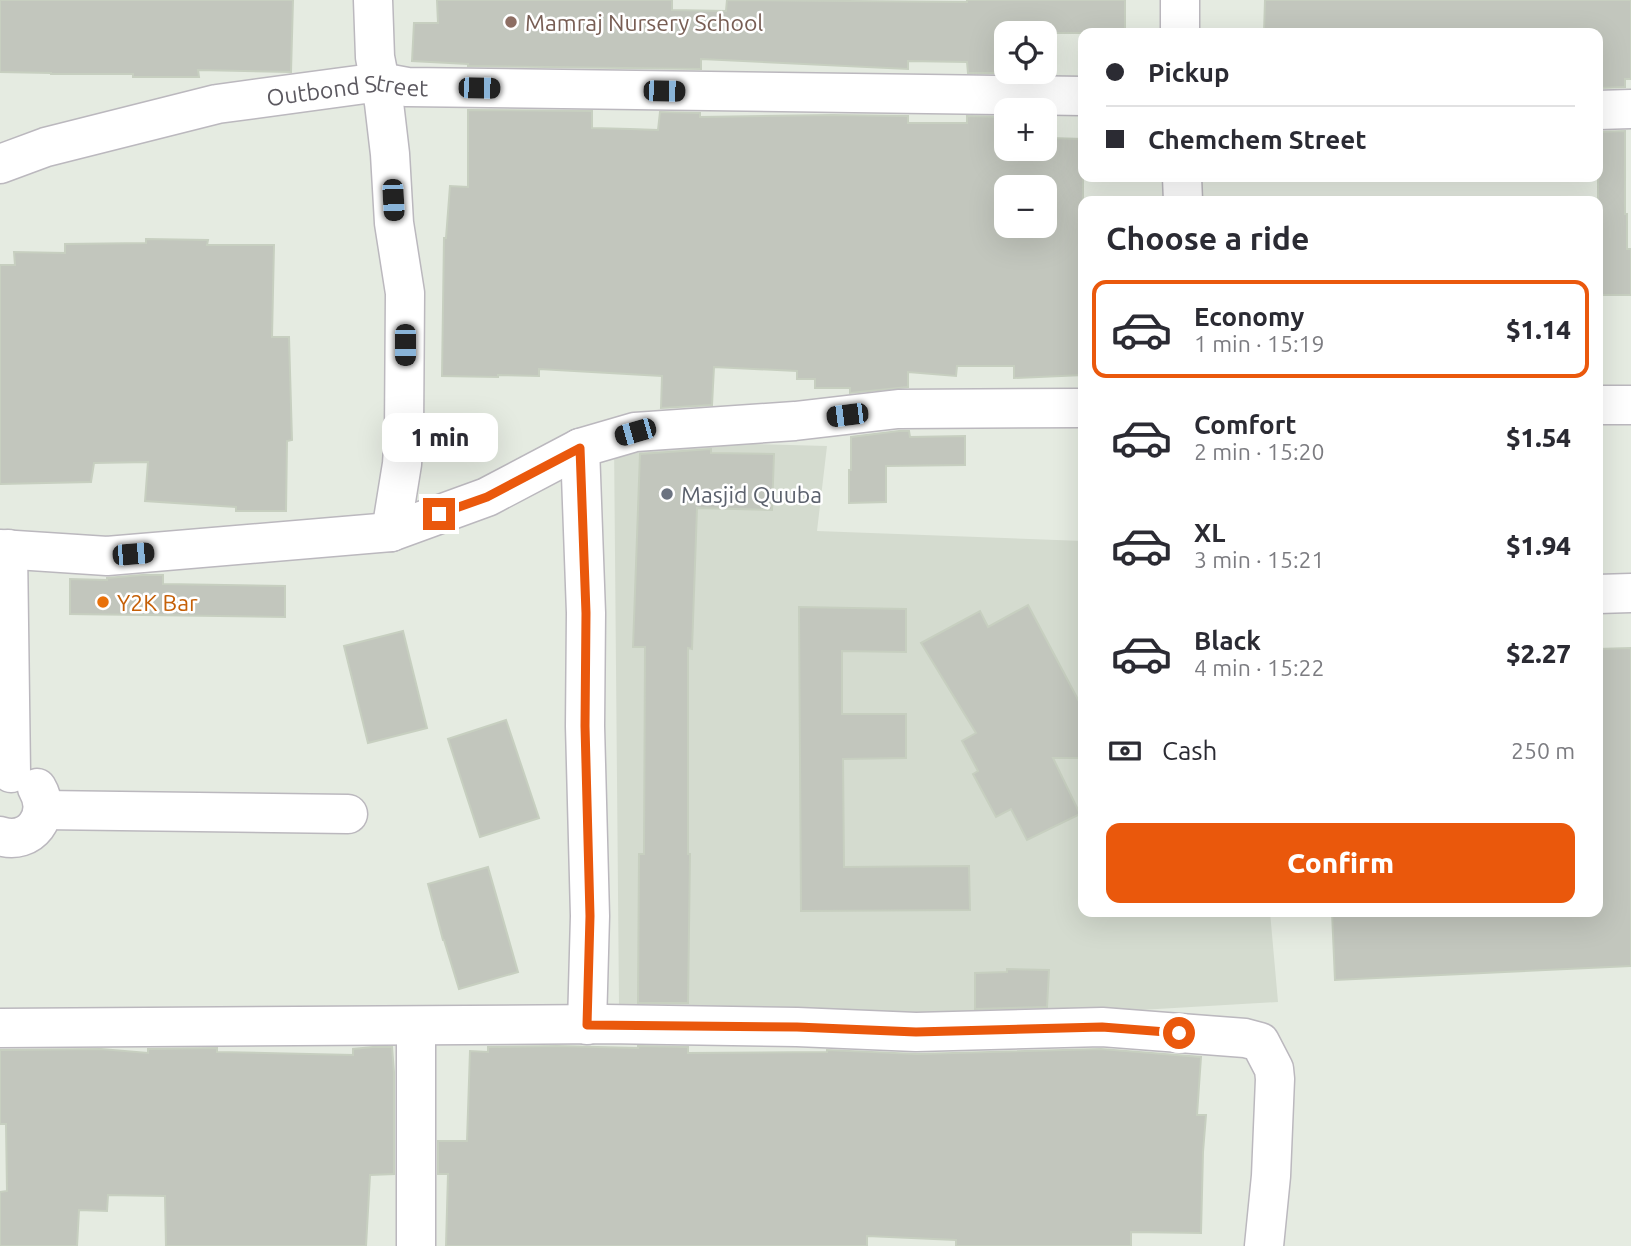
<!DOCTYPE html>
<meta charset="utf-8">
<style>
:root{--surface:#fff;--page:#f2f2f3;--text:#2b2b33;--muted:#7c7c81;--line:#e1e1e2;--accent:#ea580c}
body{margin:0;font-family:Ubuntu,sans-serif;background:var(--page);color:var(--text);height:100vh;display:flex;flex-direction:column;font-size:26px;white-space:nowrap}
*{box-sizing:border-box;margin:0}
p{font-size:23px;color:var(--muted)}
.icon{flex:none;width:38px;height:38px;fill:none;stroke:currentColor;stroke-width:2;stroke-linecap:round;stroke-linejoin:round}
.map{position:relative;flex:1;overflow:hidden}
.side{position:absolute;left:1078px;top:196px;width:525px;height:721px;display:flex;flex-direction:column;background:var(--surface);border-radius:14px;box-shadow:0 7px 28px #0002}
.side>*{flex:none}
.guide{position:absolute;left:1078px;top:28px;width:525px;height:154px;border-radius:14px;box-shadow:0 7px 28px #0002;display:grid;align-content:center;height:154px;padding:0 28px;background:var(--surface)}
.controls{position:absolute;left:994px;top:21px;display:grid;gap:14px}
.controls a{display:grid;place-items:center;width:63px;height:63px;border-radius:14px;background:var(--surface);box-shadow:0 7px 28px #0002;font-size:35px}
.end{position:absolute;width:32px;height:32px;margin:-16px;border:9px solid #ea580c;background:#fff;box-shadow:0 0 0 4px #fff}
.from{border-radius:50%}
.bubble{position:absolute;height:49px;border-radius:14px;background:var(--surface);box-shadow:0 7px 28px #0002;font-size:23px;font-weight:800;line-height:49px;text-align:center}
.car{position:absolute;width:21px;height:42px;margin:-21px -10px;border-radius:9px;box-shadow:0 0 5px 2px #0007;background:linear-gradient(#222 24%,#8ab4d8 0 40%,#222 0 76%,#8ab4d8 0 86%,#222 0)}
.guide b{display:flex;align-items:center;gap:24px;height:66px;font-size:26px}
.guide b+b{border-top:2px solid var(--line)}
.guide i{width:18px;height:18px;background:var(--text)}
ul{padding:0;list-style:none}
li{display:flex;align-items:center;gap:21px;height:98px;margin:0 14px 10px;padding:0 14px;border:4px solid transparent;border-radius:14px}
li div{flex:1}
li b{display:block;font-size:26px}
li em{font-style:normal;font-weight:800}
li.active{border-color:var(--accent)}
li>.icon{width:63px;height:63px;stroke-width:1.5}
h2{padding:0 28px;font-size:32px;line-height:84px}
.pay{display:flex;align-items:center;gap:18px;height:77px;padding:0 28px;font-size:26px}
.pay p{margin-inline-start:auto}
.action{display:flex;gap:14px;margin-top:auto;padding:14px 28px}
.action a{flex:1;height:80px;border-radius:14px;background:var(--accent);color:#fff;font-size:28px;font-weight:800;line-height:80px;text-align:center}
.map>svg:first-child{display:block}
.education{fill:#d4dbcf}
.building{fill:#c2c6bd;stroke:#c7cfc0;stroke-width:2;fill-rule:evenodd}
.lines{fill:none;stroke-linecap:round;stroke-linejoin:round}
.minor-casing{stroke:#bbb8be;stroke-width:41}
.minor{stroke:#fff;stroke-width:38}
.route{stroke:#ea580c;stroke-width:9}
.education-dot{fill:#8d6e63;stroke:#fff;stroke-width:2.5}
.worship-dot{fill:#6b7280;stroke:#fff;stroke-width:2.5}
.food-dot{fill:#e8710a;stroke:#fff;stroke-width:2.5}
.labels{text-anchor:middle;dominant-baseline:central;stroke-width:5;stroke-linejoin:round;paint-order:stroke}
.education-label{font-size:23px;fill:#785e54;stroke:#fff;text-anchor:start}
.street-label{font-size:23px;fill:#5c5960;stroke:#fff}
.worship-label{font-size:23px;fill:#5b616d;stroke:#fff;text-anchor:start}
.food-label{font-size:23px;fill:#c56008;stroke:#fff;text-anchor:start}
</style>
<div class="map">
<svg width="1631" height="1246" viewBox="0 0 1631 1246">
<rect width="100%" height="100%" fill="#e5ebe1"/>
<!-- education -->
<polygon class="education" points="614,440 827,446 817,531 1083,541 1083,912 1270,912 1278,1002 1021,1017 619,1006"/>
<!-- building -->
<g class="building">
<polygon points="0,0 293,0 291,72 198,70 199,77 133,77 133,74 51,74 51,73 0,72"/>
<polygon points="437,0 672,0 672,10 726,11 727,0 967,2 967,0 1125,0 1125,33 1006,33 1006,73 968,73 967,62 908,61 908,69 701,59 701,69 468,66 468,64 412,61 414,23 438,23"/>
<polygon points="1265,0 1631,0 1631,79 1625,79 1625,87 1598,88 1598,33 1264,33"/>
<path d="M468 110 592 111V128L630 129 658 130 660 112 700 113V117L832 115 908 116V123H967V116L1006 117V149H1045V117H1049V138L1083 139V375L1014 378V366H957L956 376 908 372V387L850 393V388H815V379H797V371L714 367 712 405 661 408 662 376 539 369V376L498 375V377L442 376 444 238H446L450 186 468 187ZM1006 187H1045V226H1006Z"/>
<polygon points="1625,131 1625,214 1627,214 1627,249 1631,249 1631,295 1598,295 1598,132"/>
<polygon points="146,239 208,240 207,245 274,245 272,337 289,337 292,440 287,441 286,511 236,511 236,507 145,501 148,462 94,463 91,482 0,484 0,265 15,265 14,252 65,253 65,244 146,243"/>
<polygon points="899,431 909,431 910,437 965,436 965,465 886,466 886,502 849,503 849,470 851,470 851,437"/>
<polygon points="711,449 711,453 774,454 772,510 697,508 692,649 688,648 688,854 690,854 688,1003 638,1003 639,854 644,854 645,647 633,647 640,454"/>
<polygon points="142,575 163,575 163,584 285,586 285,617 70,614 70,579 107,580 107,578"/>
<polygon points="1028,605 1083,709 1083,758 1053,758 1080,814 1027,840 1011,809 996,817 973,774 978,771 962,741 976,733 921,643 980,611 988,627"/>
<polygon points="799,607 906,609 906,652 842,651 842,714 906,714 906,758 843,759 844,867 969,866 970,910 801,911"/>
<polygon points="403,631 427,728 368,743 344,646"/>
<polygon points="1631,648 1631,966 1335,980 1332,912 1598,912 1598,649"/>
<polygon points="506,720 539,818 480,837 448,739"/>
<polygon points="488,867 518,972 459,989 444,940 443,940 428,884"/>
<polygon points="1007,969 1049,970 1047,1007 975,1009 975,973 1007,972"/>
<polygon points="557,1046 638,1048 638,1046 688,1047 688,1053 827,1052 827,1050 917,1054 1101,1049 1201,1057 1197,1115 1206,1115 1203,1152 1201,1233 1131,1232 1131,1246 956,1246 956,1240 867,1236 867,1246 446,1246 448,1174 438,1174 438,1141 467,1141 470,1051 488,1052 488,1047"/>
<polygon points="373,1047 392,1047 394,1072 394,1174 370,1175 366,1246 166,1246 165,1196 108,1195 107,1211 79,1210 77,1246 0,1246 0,1192 7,1191 6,1124 0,1124 0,1050 101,1049 148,1053 148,1049 217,1048 217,1052 353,1055 353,1049"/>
</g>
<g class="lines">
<!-- minor casing -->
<g class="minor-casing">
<g id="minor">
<polyline points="373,0 375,57 384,103 390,154 394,223 405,293 404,433 402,464 391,532"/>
<polyline points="1180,33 1180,0"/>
<polyline points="1598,110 1631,109"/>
<path id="s1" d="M0 164 46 147 217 104 380 82 407 87 1083 96"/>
<polyline points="1182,177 1183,201"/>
<polyline points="1598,405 1631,405"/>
<polyline points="580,448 586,613 585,726 590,916 587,1025"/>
<polyline points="0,549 107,556 391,532 487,497 580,448 635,432 795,421 898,409 1083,408"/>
<polyline points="8,549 11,773"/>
<polyline points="1598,594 1631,593"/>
<polyline points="43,810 348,814"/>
<path d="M0 836C31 846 53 815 37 788"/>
<polyline points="416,1026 416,1246"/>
<polyline points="0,1028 605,1024 797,1027 916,1032 1102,1027 1245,1038 1260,1042 1274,1069 1275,1079 1271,1176 1264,1246"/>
</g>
</g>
<!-- minor -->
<use href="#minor" class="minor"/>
</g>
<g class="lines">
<!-- route -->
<polyline class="route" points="439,514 487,497 580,448 586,613 585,726 590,916 587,1025 797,1027 916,1032 1102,1027 1179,1033"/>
</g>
<!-- markers -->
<circle class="education-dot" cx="511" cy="22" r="7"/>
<circle class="worship-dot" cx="667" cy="494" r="7"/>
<circle class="food-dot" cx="103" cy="602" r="7"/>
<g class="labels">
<!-- education labels -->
<g class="education-label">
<text x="525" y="22">Mamraj Nursery School</text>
</g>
<!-- street labels -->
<g class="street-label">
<text stroke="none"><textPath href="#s1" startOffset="357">Outbond Street</textPath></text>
</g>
<!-- worship labels -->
<g class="worship-label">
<text x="681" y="494">Masjid Quuba</text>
</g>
<!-- food labels -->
<g class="food-label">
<text x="117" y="602">Y2K Bar</text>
</g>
</g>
</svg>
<div class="controls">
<a><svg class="icon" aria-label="locate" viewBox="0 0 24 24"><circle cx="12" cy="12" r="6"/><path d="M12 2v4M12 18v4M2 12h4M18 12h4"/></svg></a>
<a>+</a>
<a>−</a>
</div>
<i class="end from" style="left:1179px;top:1033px"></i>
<i class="end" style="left:439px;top:514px"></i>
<div class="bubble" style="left:382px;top:413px;width:116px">1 min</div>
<i class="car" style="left:479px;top:88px;rotate:91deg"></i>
<i class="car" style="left:664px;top:91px;rotate:91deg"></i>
<i class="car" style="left:393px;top:200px;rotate:177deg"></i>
<i class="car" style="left:405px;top:345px;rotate:180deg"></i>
<i class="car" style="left:847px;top:415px;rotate:263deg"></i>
<i class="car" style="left:635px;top:432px;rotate:254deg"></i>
<i class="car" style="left:133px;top:554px;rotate:85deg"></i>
<div class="guide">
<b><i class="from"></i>Pickup</b>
<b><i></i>Chemchem Street</b>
</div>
<section class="side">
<h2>Choose a ride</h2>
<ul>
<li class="active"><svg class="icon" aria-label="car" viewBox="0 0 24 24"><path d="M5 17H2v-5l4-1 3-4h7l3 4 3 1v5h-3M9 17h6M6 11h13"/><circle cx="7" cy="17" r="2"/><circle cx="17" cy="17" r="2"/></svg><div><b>Economy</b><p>1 min · 15:19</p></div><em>$1.14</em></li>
<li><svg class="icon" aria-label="car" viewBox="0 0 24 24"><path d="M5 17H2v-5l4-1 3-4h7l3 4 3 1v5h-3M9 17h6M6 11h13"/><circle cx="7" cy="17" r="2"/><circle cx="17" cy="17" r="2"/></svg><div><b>Comfort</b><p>2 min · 15:20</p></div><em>$1.54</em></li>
<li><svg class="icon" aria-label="car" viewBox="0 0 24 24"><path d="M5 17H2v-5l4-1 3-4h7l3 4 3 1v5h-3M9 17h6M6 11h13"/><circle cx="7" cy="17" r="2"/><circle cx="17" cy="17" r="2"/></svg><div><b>XL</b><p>3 min · 15:21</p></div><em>$1.94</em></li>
<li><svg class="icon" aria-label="car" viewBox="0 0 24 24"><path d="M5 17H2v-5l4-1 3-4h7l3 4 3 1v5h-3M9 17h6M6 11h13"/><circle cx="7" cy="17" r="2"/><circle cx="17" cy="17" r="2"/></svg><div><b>Black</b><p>4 min · 15:22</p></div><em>$2.27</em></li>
</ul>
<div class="pay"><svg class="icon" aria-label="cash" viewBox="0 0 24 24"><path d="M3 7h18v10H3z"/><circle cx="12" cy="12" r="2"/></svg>Cash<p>250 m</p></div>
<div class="action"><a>Confirm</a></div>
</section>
</div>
